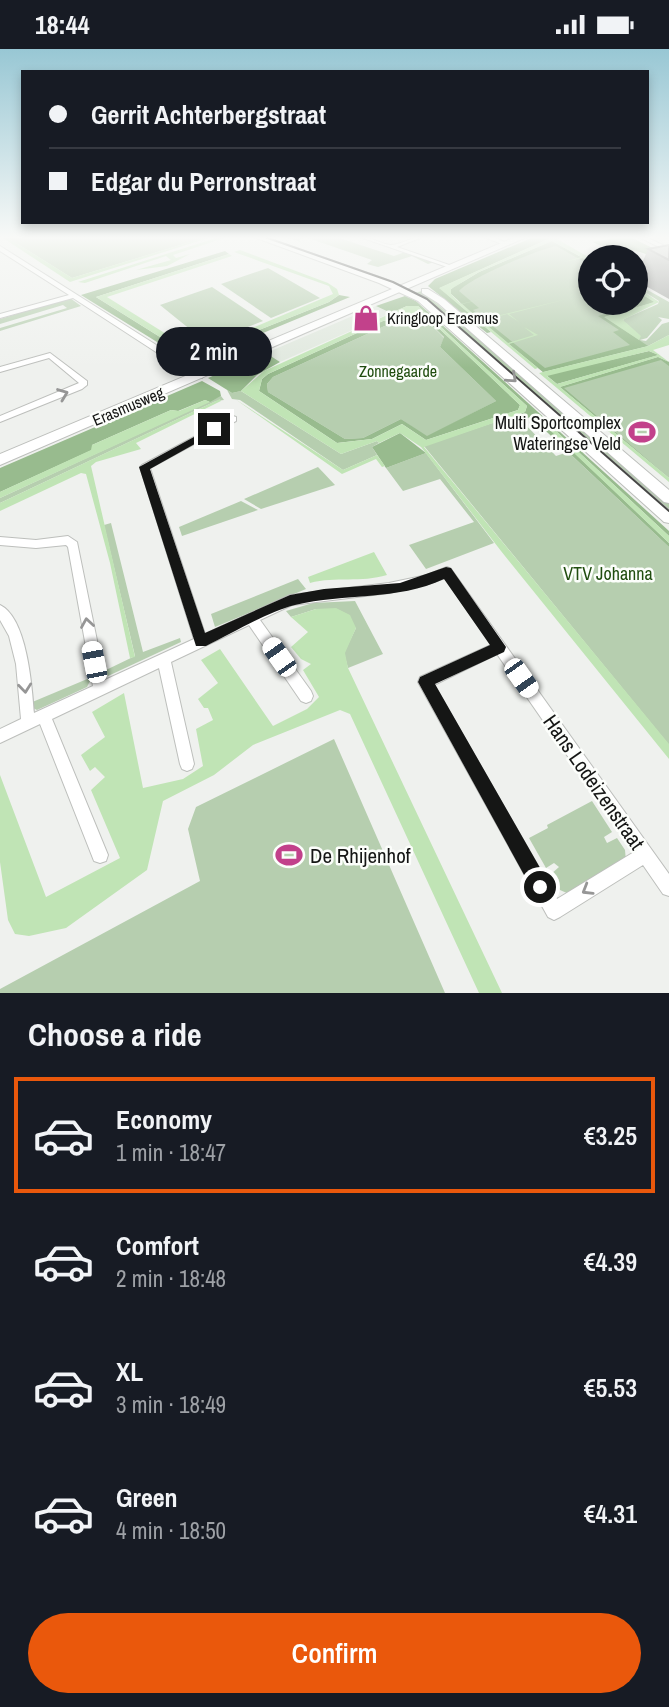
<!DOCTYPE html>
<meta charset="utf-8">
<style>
:root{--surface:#171b24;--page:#242831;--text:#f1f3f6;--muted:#9ea1a6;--line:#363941;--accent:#ea580c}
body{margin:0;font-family:"Archivo Narrow",sans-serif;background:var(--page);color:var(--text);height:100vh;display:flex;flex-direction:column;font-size:26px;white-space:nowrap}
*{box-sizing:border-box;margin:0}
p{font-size:23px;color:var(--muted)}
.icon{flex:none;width:38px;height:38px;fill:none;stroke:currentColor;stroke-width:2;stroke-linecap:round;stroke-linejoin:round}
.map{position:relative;height:944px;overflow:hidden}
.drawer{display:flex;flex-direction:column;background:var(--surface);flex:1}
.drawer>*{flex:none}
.guide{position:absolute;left:21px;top:21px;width:628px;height:154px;border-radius:0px;box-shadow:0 4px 10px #0003;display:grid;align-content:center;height:154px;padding:0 28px;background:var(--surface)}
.buttons{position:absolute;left:578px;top:196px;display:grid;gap:14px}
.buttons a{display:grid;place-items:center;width:70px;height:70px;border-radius:50%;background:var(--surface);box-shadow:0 4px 10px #0003;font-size:35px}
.end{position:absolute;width:32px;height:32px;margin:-16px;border:9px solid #151615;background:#fff;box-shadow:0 0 0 4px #fff}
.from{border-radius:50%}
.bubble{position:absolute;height:49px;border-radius:24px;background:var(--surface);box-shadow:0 4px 10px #0003;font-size:23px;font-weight:600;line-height:49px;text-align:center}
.car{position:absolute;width:21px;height:42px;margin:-21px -10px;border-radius:9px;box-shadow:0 0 5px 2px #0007;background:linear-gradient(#fff 24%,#345 0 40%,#fff 0 76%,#345 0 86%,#fff 0)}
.guide b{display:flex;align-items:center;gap:24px;height:66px;font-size:26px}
.guide b+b{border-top:2px solid var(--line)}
.guide i{width:18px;height:18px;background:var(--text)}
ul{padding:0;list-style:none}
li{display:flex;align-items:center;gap:21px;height:116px;margin:0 14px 10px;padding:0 14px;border:4px solid transparent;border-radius:0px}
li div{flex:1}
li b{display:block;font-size:26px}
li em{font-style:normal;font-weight:600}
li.on{border-color:var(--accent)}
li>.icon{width:63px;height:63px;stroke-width:1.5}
h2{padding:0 28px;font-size:32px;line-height:84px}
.action{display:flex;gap:14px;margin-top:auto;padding:14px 28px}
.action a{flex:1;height:80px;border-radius:42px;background:var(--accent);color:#fff;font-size:28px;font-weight:600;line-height:80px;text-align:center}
.status{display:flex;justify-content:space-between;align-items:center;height:49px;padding:0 35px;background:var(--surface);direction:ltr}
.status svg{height:19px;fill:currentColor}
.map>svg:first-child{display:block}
.built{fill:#e0e8de}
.green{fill:#b6ceaf}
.forest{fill:#98bb8e;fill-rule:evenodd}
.water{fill:#c0e4b5;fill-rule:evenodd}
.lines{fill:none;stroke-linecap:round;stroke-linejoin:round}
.minor-casing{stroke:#bdbfbc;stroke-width:2}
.tertiary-casing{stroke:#bdbfbc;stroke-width:2}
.secondary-casing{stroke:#bdbfbc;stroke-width:2}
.minor{fill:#fff;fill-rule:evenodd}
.tertiary{fill:#fff;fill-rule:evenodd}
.secondary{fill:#fff;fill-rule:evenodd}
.tram{stroke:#464745;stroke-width:2}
.wall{fill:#a1a3a0}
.building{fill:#bbbdba;stroke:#838482;stroke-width:2}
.oneway{stroke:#969696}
.route{fill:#151615}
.labels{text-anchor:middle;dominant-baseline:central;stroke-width:5;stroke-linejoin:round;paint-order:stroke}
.far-poi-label{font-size:16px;fill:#151615;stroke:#fcfefb;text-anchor:start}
.far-park-label{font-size:16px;fill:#204d0f;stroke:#fcfefb}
.far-street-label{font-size:16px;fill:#151615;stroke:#fcfefb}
.poi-label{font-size:18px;fill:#151615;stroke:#fcfefb;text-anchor:end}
.park-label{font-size:18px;fill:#204d0f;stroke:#fcfefb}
.near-street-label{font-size:21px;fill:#151615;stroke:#fcfefb}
.near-poi-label{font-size:21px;fill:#151615;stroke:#fcfefb;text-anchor:start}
</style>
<div class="status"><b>18:44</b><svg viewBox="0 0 49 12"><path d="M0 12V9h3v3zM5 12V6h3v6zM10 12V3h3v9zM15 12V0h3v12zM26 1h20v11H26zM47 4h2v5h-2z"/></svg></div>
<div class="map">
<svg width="669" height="944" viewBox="0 0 669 944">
<rect width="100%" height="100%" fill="#eff1ee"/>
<!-- built -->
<polygon class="built" points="376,257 391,264 280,313 266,304"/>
<!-- green -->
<g class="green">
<polygon points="5,187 194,187 200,190 72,229"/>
<polygon points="282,187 333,187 394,207 405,203 434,213 428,215 412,207 378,218 367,215 372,211 305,188 299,191 301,193"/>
<polygon points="551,192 590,213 590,254 635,254 635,241 655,253 605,267 631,279 623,272 624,270 658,255 659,252 635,237 635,234 669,253 669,270 658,268 662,271 647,289 640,291 646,292 662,275 669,273 669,286 648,297 543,323 461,256 452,238"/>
<polygon points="268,219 320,249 271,269 221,235"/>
<polygon points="212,238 263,272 207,294 160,256"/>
<polygon points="422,242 669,452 669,467 415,244"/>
<polygon points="70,249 81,257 0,282 0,279 67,259 63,256 0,275 0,270"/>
<path d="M414 271C428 272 434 278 444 289L440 298 496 352 427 388 401 370 363 389 345 390 268 343 267 335 273 328 389 275Z"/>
<polygon points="658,308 669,313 669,429 560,338"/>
<polygon points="227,341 232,344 241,342 341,405 377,392 379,394 372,398 377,406 343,421 240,351 232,350"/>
<polygon points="221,347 224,351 216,352 0,454 0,449"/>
<polygon points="516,366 556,407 568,403 669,498 669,696 424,397"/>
<polygon points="426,404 494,494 426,520 409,496 474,473 440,430 403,442 386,419"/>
<polygon points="318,418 335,436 261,460 244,450"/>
<polygon points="241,452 258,461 182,487 179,478"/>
<polygon points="111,474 143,603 180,589 181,593 108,627 106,621 135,607 104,476"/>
<polygon points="298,530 306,540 215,578 211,565"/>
<polygon points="355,552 383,605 348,619 344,604 356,579 316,560 291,568 286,562 313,554"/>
<polygon points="92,628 87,638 37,661 31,658 30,654"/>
<polygon points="334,690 445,944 0,944 0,940 200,832 188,780 196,758"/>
<polygon points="592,752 612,783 604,788 607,794 617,789 625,801 626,812 569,845 560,841 550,826 559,818 554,814 546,819 529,789 548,779 547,776"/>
</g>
<!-- forest -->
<g class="forest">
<polygon points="536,187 555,187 440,239 491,283 487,284 428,237 435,230"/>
<path d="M606 187H628L669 207V218L635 225V222L653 218 648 206C629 197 610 203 593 193L610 190Z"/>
<path d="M552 192 590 213V216L556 197C537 201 471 228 459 242L479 259 473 261 484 270 480 271 451 245V240L479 223Z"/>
<polygon points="225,202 229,205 96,248 192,308 329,253 339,246 350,248 191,314 81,246"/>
<polygon points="635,241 655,253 605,268 648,297 543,323 481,272 485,271 545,319 630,296 613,283 619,281 598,267 618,261 607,254 635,254"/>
<polygon points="405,247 416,252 669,482 669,487 542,369 539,370 669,494 669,498 531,368 520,371 516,366 525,363 527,357 418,257 407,257 391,264 376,257"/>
<path d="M406 267 427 268 520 356 518 361 426 391 402 375 372 390 337 394 259 342 262 330 268 325 383 272ZM414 271C428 272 434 278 444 288L440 298 496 352 427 387 401 370 363 389 345 390 268 343 267 335 273 328 389 275Z"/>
<polygon points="649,302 659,306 557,335 546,326"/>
<polygon points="266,304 280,313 257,326 241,342 232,344 208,329"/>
<polygon points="658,308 669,313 669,317 661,311 564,339 669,429 560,338"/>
<polygon points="202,332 220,342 221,347 210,353 205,351 178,362 171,361 92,396 92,401 0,443 0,419"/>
<polygon points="400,384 426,404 386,419 372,398"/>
</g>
<!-- water -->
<g class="water">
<polygon points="0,187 5,187 72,229 200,190 194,187 208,189 70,233"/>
<polygon points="212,187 224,189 173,206 176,209 190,205 167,217 136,221 171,211 166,207 85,234 78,233 216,189"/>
<polygon points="555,187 563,187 557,190 590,209 590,213 583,209 564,213 581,208 552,192 479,223 451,240 451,245 461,255 494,247 462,255 480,271 567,250 509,265 519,273 507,265 482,272 508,294 534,286 524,278 538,286 509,295 538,319 535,320 439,239"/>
<polygon points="240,201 328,234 337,240 339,246 329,253 192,308 96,248 229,205 232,207 107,248 195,303 333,245 329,237 234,203"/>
<polygon points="635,237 659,253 623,271 641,287 639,291 604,268 654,253 635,241"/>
<path d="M407 257H418L527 357 525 363 424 398 669 695V710L501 502 421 398 400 384 379 394 377 392 341 405 241 342 264 322ZM406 267 427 268 520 356 518 361 426 391 402 375 372 390 337 394 259 342 262 330 268 325 383 272Z"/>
<path d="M669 286V296L653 301 669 313 658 308 560 338 669 429V433L539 324 648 297ZM649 302 658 306 557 335 547 327Z"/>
<polygon points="220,350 221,352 136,394 141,400 96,413 91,417 135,608 130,609 110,514 86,425 81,424 0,462 0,454"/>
<polygon points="235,350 343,421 377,406 385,417 382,418 376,410 342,425"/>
<polygon points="205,351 210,353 0,449 0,443 91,401 92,396 171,361 179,362"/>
<polygon points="542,369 669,487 669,494 538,370"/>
<path d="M374 503 387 526C361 534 336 527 310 534L308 528Z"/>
<polygon points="336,559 350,566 356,579 345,604 348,619 502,944 479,944 350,665 340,661 253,696 214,726 163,752 147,821 66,879 29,887 15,885 8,871 0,813 0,726 46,848 120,809 91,741 105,728 95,718 90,722 81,706 105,688 92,663 124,644 143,739 183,730 203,717 196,680 213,671 208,659 204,659 198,650 218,634 201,611 220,600 273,677 307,660 319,648 303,621 311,615 301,610 291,598 308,583 291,568 316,560"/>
</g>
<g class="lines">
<!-- minor casing -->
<g class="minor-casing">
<g id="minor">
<path d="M357 187C370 187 380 195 391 196 401 196 413 187 425 187L397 198 455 218 450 219Z"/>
<polygon points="482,187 490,187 509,195 504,196"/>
<polygon points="637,187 644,187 669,199 669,203"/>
<polygon points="0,197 202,325 203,327 202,329 196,329 73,249 0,269 0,265 69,246 0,202"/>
<polygon points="50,304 87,332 87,336 82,340 0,373 0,367 79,334 49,309 0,323 0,318"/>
<path d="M233 367 236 368V372L150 419 205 585 290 546 389 534 427 526 447 518 451 520 669 825V847L663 845 643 816 560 868 554 871 548 868 418 633 420 628 491 596 445 529 428 535 389 544 292 556 260 571 311 642 313 647 311 652 306 654 301 652 249 576 171 613 194 715 192 720 187 722 182 720 180 715 159 619 52 670 108 806 106 812 100 814 94 812 40 675 0 694V680L21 670 16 615 9 587 0 571V556C27 569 32 637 34 664L93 637 68 498 66 496 36 499 0 496V488L36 491 68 487 77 493 105 631 194 590 140 418 142 416ZM497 605 634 803 557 850 434 636Z"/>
</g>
</g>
<!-- tertiary casing -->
<g class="tertiary-casing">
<g id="tertiary">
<polygon points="251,187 262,187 385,230 424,248 669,461 669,474 664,473 418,252 379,234"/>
<polygon points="422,240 428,240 444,250 669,441 669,454 664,453 438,254 422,244"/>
</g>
</g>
<!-- secondary casing -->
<g class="secondary-casing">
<polygon id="secondary" points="518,187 529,187 0,416 0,405"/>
</g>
<!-- minor -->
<use href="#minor" class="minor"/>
<!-- tertiary -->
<use href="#tertiary" class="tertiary"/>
<!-- secondary -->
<use href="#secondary" class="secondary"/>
<!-- tram -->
<polyline class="tram" points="262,187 393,233 427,250 669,462"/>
</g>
<!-- wall -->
<polygon class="wall" points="669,196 669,250 635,231 648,200"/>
<!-- building -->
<polygon class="building" points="669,196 669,211 648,200"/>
<!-- one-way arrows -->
<defs><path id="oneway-chevron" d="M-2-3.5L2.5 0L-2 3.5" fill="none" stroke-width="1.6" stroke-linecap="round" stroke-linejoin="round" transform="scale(1.75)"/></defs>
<g class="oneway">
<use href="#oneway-chevron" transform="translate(512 329) rotate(42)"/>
<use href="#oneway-chevron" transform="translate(63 345) rotate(-21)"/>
<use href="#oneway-chevron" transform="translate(87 574) rotate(-99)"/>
<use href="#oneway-chevron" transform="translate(25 639) rotate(84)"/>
<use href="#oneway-chevron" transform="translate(587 841) rotate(149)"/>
</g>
<!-- sky -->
<linearGradient id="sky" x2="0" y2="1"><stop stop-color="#98c7d4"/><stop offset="0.59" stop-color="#f8f9f7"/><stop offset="1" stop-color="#f8f9f7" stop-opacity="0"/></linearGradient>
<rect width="669" height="319" fill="url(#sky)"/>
<!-- route -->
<path class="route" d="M214 377 219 380 218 382 150 420 205 584 290 546 324 540 400 534 446 518 451 519 506 598 504 603 435 635 547 831 550 838 547 844 540 847 534 844 418 633 420 628 490 596 444 530C397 552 345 544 295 556 267 563 233 584 206 597H196L139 418Z"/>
<!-- icons -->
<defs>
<g id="shop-bare" transform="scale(2.1)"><path d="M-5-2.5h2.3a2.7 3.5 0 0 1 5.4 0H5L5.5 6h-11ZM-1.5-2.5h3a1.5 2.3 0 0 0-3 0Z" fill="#c2418b" stroke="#fcfefb" stroke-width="2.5" paint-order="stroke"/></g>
<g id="stadium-bare" transform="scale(2.1)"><path d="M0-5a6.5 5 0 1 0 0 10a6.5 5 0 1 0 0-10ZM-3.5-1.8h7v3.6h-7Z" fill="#c2418b" stroke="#fcfefb" stroke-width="2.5" paint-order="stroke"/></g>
</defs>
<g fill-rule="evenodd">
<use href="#shop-bare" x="366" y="269"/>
<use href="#stadium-bare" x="642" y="383"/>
<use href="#stadium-bare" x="289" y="806"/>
</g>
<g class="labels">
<!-- far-poi labels -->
<g class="far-poi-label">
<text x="387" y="269">Kringloop Erasmus</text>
</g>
<!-- far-park labels -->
<g class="far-park-label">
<text x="398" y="322">Zonnegaarde</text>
</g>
<!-- far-street labels -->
<g class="far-street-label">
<text transform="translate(128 357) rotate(-23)">Erasmusweg</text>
</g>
<!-- poi labels -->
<g class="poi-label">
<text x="621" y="373">Multi Sportcomplex<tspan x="621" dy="21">Wateringse Veld</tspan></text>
</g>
<!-- park labels -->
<g class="park-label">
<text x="608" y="524">VTV Johanna</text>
</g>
<!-- near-street labels -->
<g class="near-street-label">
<text transform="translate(594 733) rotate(55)">Hans Lodeizenstraat</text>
</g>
<!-- near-poi labels -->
<g class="near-poi-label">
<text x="310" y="806">De Rhijenhof</text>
</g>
</g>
</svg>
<div class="buttons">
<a><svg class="icon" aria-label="locate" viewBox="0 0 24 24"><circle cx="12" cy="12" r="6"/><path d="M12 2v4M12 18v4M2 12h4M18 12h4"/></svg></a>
</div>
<i class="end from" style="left:540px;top:838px"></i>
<i class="end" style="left:214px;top:380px"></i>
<div class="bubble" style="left:156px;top:278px;width:116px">2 min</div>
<i class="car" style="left:279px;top:608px;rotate:325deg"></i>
<i class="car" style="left:94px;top:613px;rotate:349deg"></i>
<i class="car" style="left:521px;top:629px;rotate:145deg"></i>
<div class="guide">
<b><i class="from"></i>Gerrit Achterbergstraat</b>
<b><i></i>Edgar du Perronstraat</b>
</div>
</div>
<section class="drawer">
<h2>Choose a ride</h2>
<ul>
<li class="on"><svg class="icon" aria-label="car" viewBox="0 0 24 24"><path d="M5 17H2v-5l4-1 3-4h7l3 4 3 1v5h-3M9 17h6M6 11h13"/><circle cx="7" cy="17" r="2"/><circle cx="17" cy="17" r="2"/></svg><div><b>Economy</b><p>1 min · 18:47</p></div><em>€3.25</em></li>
<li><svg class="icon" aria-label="car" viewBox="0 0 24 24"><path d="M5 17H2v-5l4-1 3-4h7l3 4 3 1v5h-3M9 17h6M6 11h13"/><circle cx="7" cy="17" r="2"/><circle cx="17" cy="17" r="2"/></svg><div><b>Comfort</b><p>2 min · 18:48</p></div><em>€4.39</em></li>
<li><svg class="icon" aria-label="car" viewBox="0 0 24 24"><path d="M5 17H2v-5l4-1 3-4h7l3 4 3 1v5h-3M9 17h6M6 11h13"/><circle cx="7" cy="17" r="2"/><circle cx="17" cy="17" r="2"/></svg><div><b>XL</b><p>3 min · 18:49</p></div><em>€5.53</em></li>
<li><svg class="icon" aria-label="car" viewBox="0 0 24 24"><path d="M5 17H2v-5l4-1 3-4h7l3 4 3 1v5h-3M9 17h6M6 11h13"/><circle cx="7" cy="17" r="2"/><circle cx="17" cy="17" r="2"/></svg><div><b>Green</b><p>4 min · 18:50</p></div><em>€4.31</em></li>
</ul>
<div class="action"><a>Confirm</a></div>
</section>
